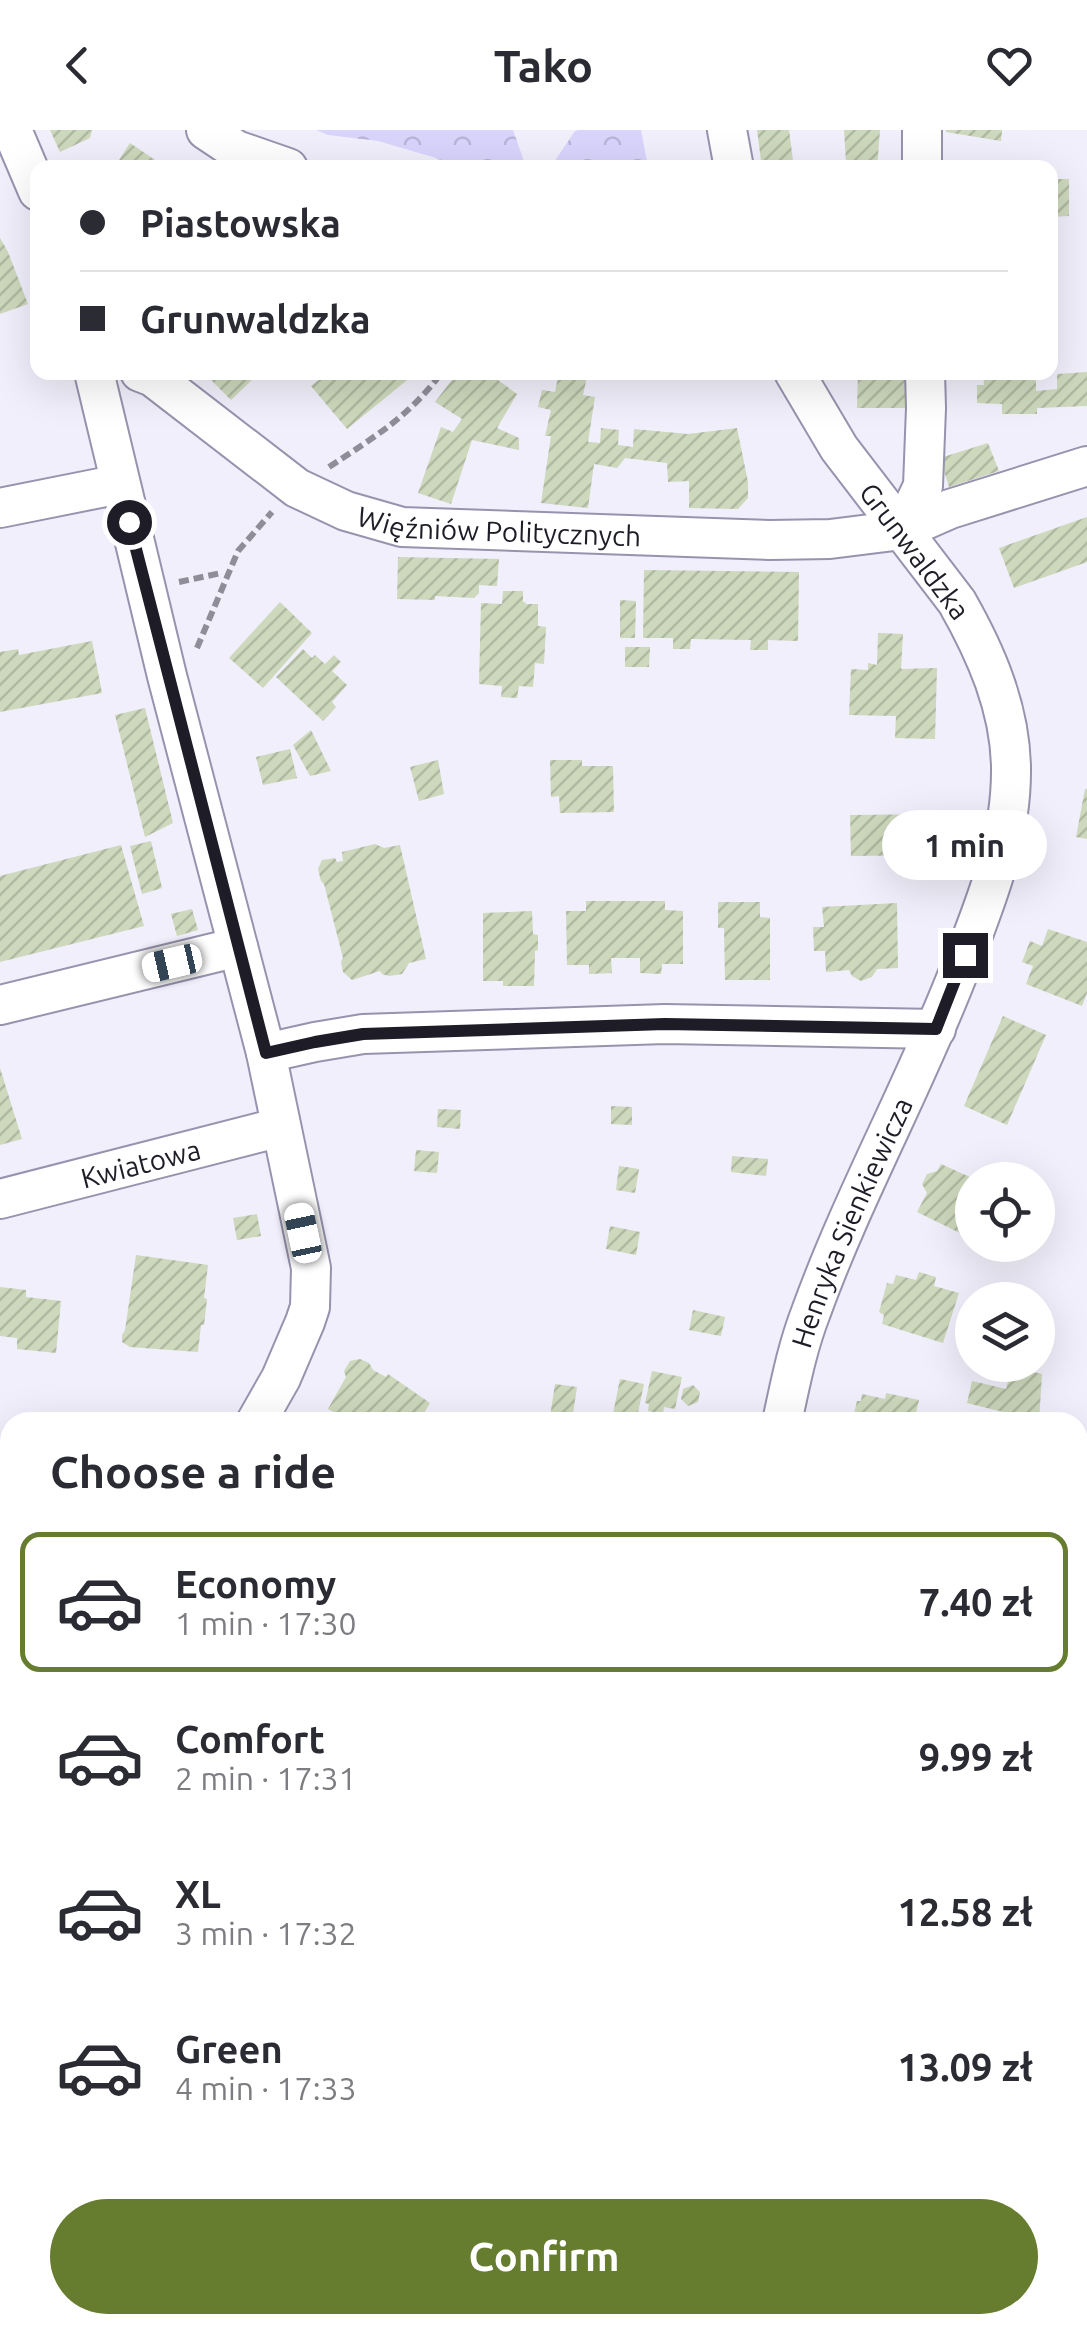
<!DOCTYPE html>
<meta charset="utf-8">
<style>
:root{--surface:#fff;--page:#f2f2f3;--text:#2b2b33;--muted:#7c7c81;--line:#e1e1e2;--accent:#667d2f}
body{margin:0;font-family:Ubuntu,sans-serif;background:var(--page);color:var(--text);height:100vh;display:flex;flex-direction:column;font-size:38px;white-space:nowrap}
*{box-sizing:border-box;margin:0}
p{font-size:32px;color:var(--muted)}
.icon{flex:none;width:55px;height:55px;fill:none;stroke:currentColor;stroke-width:2;stroke-linecap:round;stroke-linejoin:round}
.map{position:relative;flex:1;overflow:hidden}
.side{position:absolute;left:0px;top:1282px;width:1088px;height:922px;display:flex;flex-direction:column;background:var(--surface);border-radius:30px 30px 0 0;box-shadow:0 10px 40px #0002}
.side>*{flex:none}
.banner{position:absolute;left:30px;top:30px;width:1028px;height:220px;border-radius:20px;box-shadow:0 10px 40px #0002;display:grid;align-content:center;height:220px;padding:0 50px;background:var(--surface)}
.controls{position:absolute;left:955px;top:1032px;display:grid;gap:20px}
.controls a{display:grid;place-items:center;width:100px;height:100px;border-radius:50%;background:var(--surface);box-shadow:0 10px 40px #0002;font-size:50px}
.end{position:absolute;width:45px;height:45px;margin:-22px;border:12px solid #1e1c26;background:#fff;box-shadow:0 0 0 5px #fff}
.from{border-radius:50%}
.bubble{position:absolute;height:70px;border-radius:35px;background:var(--surface);box-shadow:0 10px 40px #0002;font-size:32px;font-weight:700;line-height:70px;text-align:center}
.car{position:absolute;width:30px;height:60px;margin:-30px -15px;border-radius:12px;box-shadow:0 0 8px 2px #0007;background:linear-gradient(#fff 24%,#345 0 40%,#fff 0 76%,#345 0 86%,#fff 0)}
.banner b{display:flex;align-items:center;gap:35px;height:95px;font-size:38px}
.banner b+b{border-top:2px solid var(--line)}
.banner i{width:25px;height:25px;background:var(--text)}
ul{padding:0;list-style:none}
li{display:flex;align-items:center;gap:30px;height:140px;margin:0 20px 15px;padding:0 30px;border:5px solid transparent;border-radius:20px}
li div{flex:1}
li b{display:block;font-size:38px}
li em{font-style:normal;font-weight:700}
li.active{border-color:var(--accent)}
li>.icon{width:90px;height:90px;stroke-width:1.5}
h2{padding:0 50px;font-size:45px;line-height:120px}
.cta{display:flex;gap:20px;margin-top:auto;padding:20px 50px}
.cta a{flex:1;height:115px;border-radius:60px;background:var(--accent);color:#fff;font-size:40px;font-weight:700;line-height:115px;text-align:center}
header{display:flex;justify-content:space-between;align-items:center;height:130px;padding:0 50px;background:var(--surface);font-size:45px;font-weight:700}
.map>svg:first-child{display:block}
.park{fill:url(#park-crowns)}
.building{fill:url(#building-hatch)}
.lines{fill:none;stroke-linecap:round;stroke-linejoin:round}
.minor-casing{stroke:#9693ae;stroke-width:42}
.path{stroke:#8e8d98;stroke-width:6;stroke-dasharray:10 5;stroke-linecap:butt}
.minor{stroke:#fff;stroke-width:38}
.route{stroke:#1e1c26;stroke-width:12}
.labels{text-anchor:middle;dominant-baseline:central;stroke-width:8;stroke-linejoin:round;paint-order:stroke}
.street-label{font-size:28px;fill:#1e1c26;stroke:#fff}
</style>
<header><svg class="icon" aria-label="back" viewBox="0 0 24 24"><path d="M15 5l-7 7 7 7"/></svg>Tako<svg class="icon" aria-label="heart" viewBox="0 0 24 24"><path d="M12 20l-8-8c-3-5 5-10 8-4 3-6 11-1 8 4z"/></svg></header>
<div class="map">
<svg width="1087" height="2204" viewBox="0 0 1087 2204">
<defs>
<pattern id="park-crowns" width="20" height="18" patternUnits="userSpaceOnUse" patternTransform="scale(2.5)"><rect width="20" height="18" fill="#d9d4fc"/><path d="M2 6a3 3 0 1 1 6 0M12 15a3 3 0 1 1 6 0" fill="none" stroke="#bab5d8"/></pattern>
<pattern id="building-hatch" width="6" height="6" patternUnits="userSpaceOnUse" patternTransform="scale(2.5)"><rect width="6" height="6" fill="#cdd8bc"/><path d="M-1 1l2-2M0 6l6-6M5 7l2-2" fill="none" stroke="#b0b9a1"/></pattern>
</defs>
<rect width="100%" height="100%" fill="#f0effb"/>
<!-- park -->
<g class="park">
<polygon points="316,0 513,0 526,37 457,37 433,27 378,11 328,5"/>
<polygon points="579,0 641,0 648,37 546,37 552,35 575,1"/>
</g>
<!-- building -->
<g class="building">
<polygon points="50,0 92,0 90,8 60,22"/>
<polygon points="757,0 789,0 794,38 762,38"/>
<polygon points="844,0 880,0 877,38 816,38 822,32 846,32"/>
<polygon points="946,0 1002,0 1001,11 946,2"/>
<polygon points="130,13 167,38 114,38"/>
<polygon points="1050,49 1069,49 1069,86 1050,87"/>
<polygon points="0,108 8,122 28,174 0,184"/>
<polygon points="203,242 250,242 255,247 231,270"/>
<polygon points="325,242 417,242 347,299 311,256 326,244"/>
<polygon points="458,242 487,242 517,264 497,298 519,308 519,320 472,310 451,374 418,363 441,297 453,302 462,289 435,272"/>
<polygon points="559,242 588,242 583,265 595,267 588,312 600,313 601,298 619,300 618,315 633,317 634,299 688,304 737,298 748,352 748,368 738,379 689,378 689,351 668,352 667,333 625,328 617,338 594,334 588,378 541,373 551,306 545,306 551,280 538,277 542,260 555,262"/>
<polygon points="858,242 908,242 907,278 857,278"/>
<polygon points="983,242 1036,242 1036,261 1057,259 1057,244 1087,242 1087,276 1037,278 1037,284 1002,284 1002,274 977,273 977,255 984,255"/>
<polygon points="988,313 999,341 949,357 940,328"/>
<polygon points="1087,387 1087,432 1014,458 999,418"/>
<polygon points="398,427 499,429 497,456 479,455 479,463 474,468 435,466 435,470 397,469"/>
<polygon points="644,440 799,442 798,511 768,510 768,520 750,520 751,510 691,509 690,519 673,519 673,508 643,508"/>
<polygon points="503,461 523,461 523,472 526,472 525,474 538,474 538,496 546,497 544,534 535,533 533,557 519,556 517,568 501,567 502,556 479,554 481,473 502,474"/>
<polygon points="620,470 636,471 635,508 620,508"/>
<polygon points="280,472 312,503 263,558 229,528"/>
<polygon points="878,503 903,504 901,539 937,538 935,609 895,608 896,586 849,585 851,539 868,540 868,533 877,535"/>
<polygon points="92,511 102,563 0,582 0,522 18,519 19,525"/>
<polygon points="625,517 650,517 649,537 625,537"/>
<polygon points="303,519 312,528 315,525 325,534 334,525 341,532 332,541 347,555 332,572 336,577 323,591 276,547"/>
<polygon points="145,578 173,693 145,707 115,585"/>
<polygon points="311,600 331,641 310,646 293,615"/>
<polygon points="290,619 297,648 263,655 256,627"/>
<polygon points="438,630 444,664 419,671 410,637"/>
<polygon points="550,630 582,630 582,636 613,636 614,682 560,683 559,666 551,667"/>
<polygon points="1085,659 1087,659 1087,709 1076,707"/>
<polygon points="943,684 944,725 851,726 850,685"/>
<polygon points="151,711 162,758 142,764 130,716"/>
<polygon points="375,714 384,718 400,715 426,829 409,833 402,844 389,846 382,844 380,841 352,850 343,842 341,832 343,828 324,754 321,751 318,739 322,730 335,728 337,732 343,731 342,722"/>
<polygon points="121,715 144,796 0,832 0,746"/>
<polygon points="586,771 665,771 665,780 683,781 683,834 662,834 661,844 640,843 640,828 611,828 612,843 589,844 589,835 567,835 566,781 586,781"/>
<polygon points="718,772 760,772 760,787 770,788 770,850 725,850 724,798 718,798"/>
<polygon points="897,773 898,838 877,839 872,847 861,851 852,846 849,840 826,842 825,821 814,821 813,797 824,797 822,777"/>
<polygon points="192,779 198,800 177,806 171,784"/>
<polygon points="532,781 533,804 538,805 538,820 535,821 534,856 503,856 503,851 483,851 483,783"/>
<polygon points="1048,799 1087,812 1087,863 1082,876 1026,854 1033,836 1022,832 1030,811 1042,816"/>
<polygon points="1003,886 1046,905 1007,995 964,976"/>
<polygon points="0,938 22,1009 0,1015"/>
<polygon points="611,976 632,977 632,995 611,994"/>
<polygon points="438,979 461,980 460,999 437,997"/>
<polygon points="416,1020 439,1022 437,1043 414,1041"/>
<polygon points="732,1026 768,1029 766,1046 731,1042"/>
<polygon points="941,1034 972,1048 972,1083 962,1104 917,1082 927,1063 922,1054 927,1044 937,1041"/>
<polygon points="619,1036 639,1039 635,1063 616,1060"/>
<polygon points="257,1084 261,1106 237,1110 233,1088"/>
<polygon points="610,1096 640,1102 636,1125 606,1119"/>
<polygon points="136,1125 208,1135 204,1168 207,1169 204,1195 201,1195 198,1222 130,1217 122,1212 122,1205 125,1200"/>
<polygon points="919,1142 936,1147 934,1156 959,1163 943,1213 882,1194 884,1185 879,1182 887,1153 893,1154 896,1145 916,1150"/>
<polygon points="0,1157 26,1160 26,1167 61,1171 56,1223 17,1219 17,1208 0,1206"/>
<polygon points="693,1180 725,1187 721,1206 689,1200"/>
<polygon points="1038,1184 1052,1188 1046,1210 1038,1208"/>
<polygon points="360,1229 369,1233 373,1240 386,1247 388,1244 430,1273 419,1292 353,1292 328,1279 346,1247 344,1241 350,1231"/>
<polygon points="1012,1237 1042,1244 1039,1291 967,1273 972,1251 1006,1259"/>
<polygon points="652,1241 682,1247 675,1279 664,1277 663,1284 648,1281 649,1274 645,1273"/>
<polygon points="620,1249 644,1254 636,1292 612,1289"/>
<polygon points="555,1254 577,1257 572,1290 550,1287"/>
<polygon points="693,1255 700,1262 698,1272 688,1276 681,1269 683,1259"/>
<polygon points="886,1263 919,1270 914,1292 852,1292 857,1271 861,1271 862,1264 885,1269"/>
<polygon points="0,1962 10,1963 10,2048 0,2047"/>
<polygon points="0,2179 10,2179 10,2195 42,2195 42,2204 0,2204"/>
<polygon points="276,2195 338,2195 338,2204 275,2204"/>
<polygon points="475,2195 530,2195 529,2204 474,2204"/>
</g>
<g class="lines">
<!-- minor casing -->
<g class="minor-casing">
<g id="minor">
<polyline points="12,0 38,61"/>
<polyline points="206,0 236,20 288,38"/>
<polyline points="727,0 734,38"/>
<polyline points="922,38 922,0"/>
<polyline points="94,242 167,546 266,923 311,1138 310,1177 305,1192 281,1248 256,1292"/>
<path id="s1" d="M140 242 153 247 297 358 346 381 402 397 770 410 830 409 902 400 950 379 1087 336"/>
<polyline points="0,378 120,354"/>
<polyline points="902,400 923,356 926,278 925,242"/>
<polyline points="0,875 238,817"/>
<polyline points="266,923 315,912 363,904 665,894 936,899"/>
<path id="s2" d="M0 1069 281 997"/>
<path id="s3" d="M782 1292C790 1255 797 1218 811 1182 853 1066 914 957 959 841 985 774 1012 710 1011 637 1010 578 986 523 957 472L839 318 794 242"/>
<polyline points="1078,1559 1087,1418"/>
<polyline points="0,1700 10,1698"/>
<polyline points="726,2195 726,2204"/>
<polyline points="1017,2195 1087,2199"/>
<polyline points="117,2204 118,2195"/>
</g>
</g>
<!-- path -->
<g class="path">
<path d="M329 337C374 307 409 287 442 242"/>
<polyline points="179,452 221,443"/>
<polyline points="197,518 238,421 272,382"/>
</g>
<!-- minor -->
<use href="#minor" class="minor"/>
</g>
<g class="lines">
<!-- route -->
<polyline class="route" points="129,392 266,923 315,912 363,904 665,894 936,899 965,825"/>
</g>
<g class="labels">
<!-- street labels -->
<g class="street-label">
<text stroke="none"><textPath href="#s1" startOffset="405">Więźniów Politycznych</textPath></text>
<text transform="translate(915 421) rotate(53)">Grunwaldzka</text>
<text stroke="none"><textPath href="#s2" startOffset="145">Kwiatowa</textPath></text>
<text stroke="none"><textPath href="#s3" startOffset="212">Henryka Sienkiewicza</textPath></text>
</g>
</g>
</svg>
<div class="controls">
<a><svg class="icon" aria-label="locate" viewBox="0 0 24 24"><circle cx="12" cy="12" r="6"/><path d="M12 2v4M12 18v4M2 12h4M18 12h4"/></svg></a>
<a><svg class="icon" aria-label="layers" viewBox="0 0 24 24"><path d="M12 4l9 5-9 5-9-5zM3 14l9 5 9-5"/></svg></a>
</div>
<i class="end from" style="left:129px;top:392px"></i>
<i class="end" style="left:965px;top:825px"></i>
<div class="bubble" style="left:882px;top:680px;width:165px">1 min</div>
<i class="car" style="left:172px;top:833px;rotate:257deg"></i>
<i class="car" style="left:303px;top:1103px;rotate:348deg"></i>
<div class="banner">
<b><i class="from"></i>Piastowska</b>
<b><i></i>Grunwaldzka</b>
</div>
<section class="side">
<h2>Choose a ride</h2>
<ul>
<li class="active"><svg class="icon" aria-label="car" viewBox="0 0 24 24"><path d="M5 17H2v-5l4-1 3-4h7l3 4 3 1v5h-3M9 17h6M6 11h13"/><circle cx="7" cy="17" r="2"/><circle cx="17" cy="17" r="2"/></svg><div><b>Economy</b><p>1 min · 17:30</p></div><em>7.40 zł</em></li>
<li><svg class="icon" aria-label="car" viewBox="0 0 24 24"><path d="M5 17H2v-5l4-1 3-4h7l3 4 3 1v5h-3M9 17h6M6 11h13"/><circle cx="7" cy="17" r="2"/><circle cx="17" cy="17" r="2"/></svg><div><b>Comfort</b><p>2 min · 17:31</p></div><em>9.99 zł</em></li>
<li><svg class="icon" aria-label="car" viewBox="0 0 24 24"><path d="M5 17H2v-5l4-1 3-4h7l3 4 3 1v5h-3M9 17h6M6 11h13"/><circle cx="7" cy="17" r="2"/><circle cx="17" cy="17" r="2"/></svg><div><b>XL</b><p>3 min · 17:32</p></div><em>12.58 zł</em></li>
<li><svg class="icon" aria-label="car" viewBox="0 0 24 24"><path d="M5 17H2v-5l4-1 3-4h7l3 4 3 1v5h-3M9 17h6M6 11h13"/><circle cx="7" cy="17" r="2"/><circle cx="17" cy="17" r="2"/></svg><div><b>Green</b><p>4 min · 17:33</p></div><em>13.09 zł</em></li>
</ul>
<div class="cta"><a>Confirm</a></div>
</section>
</div>
